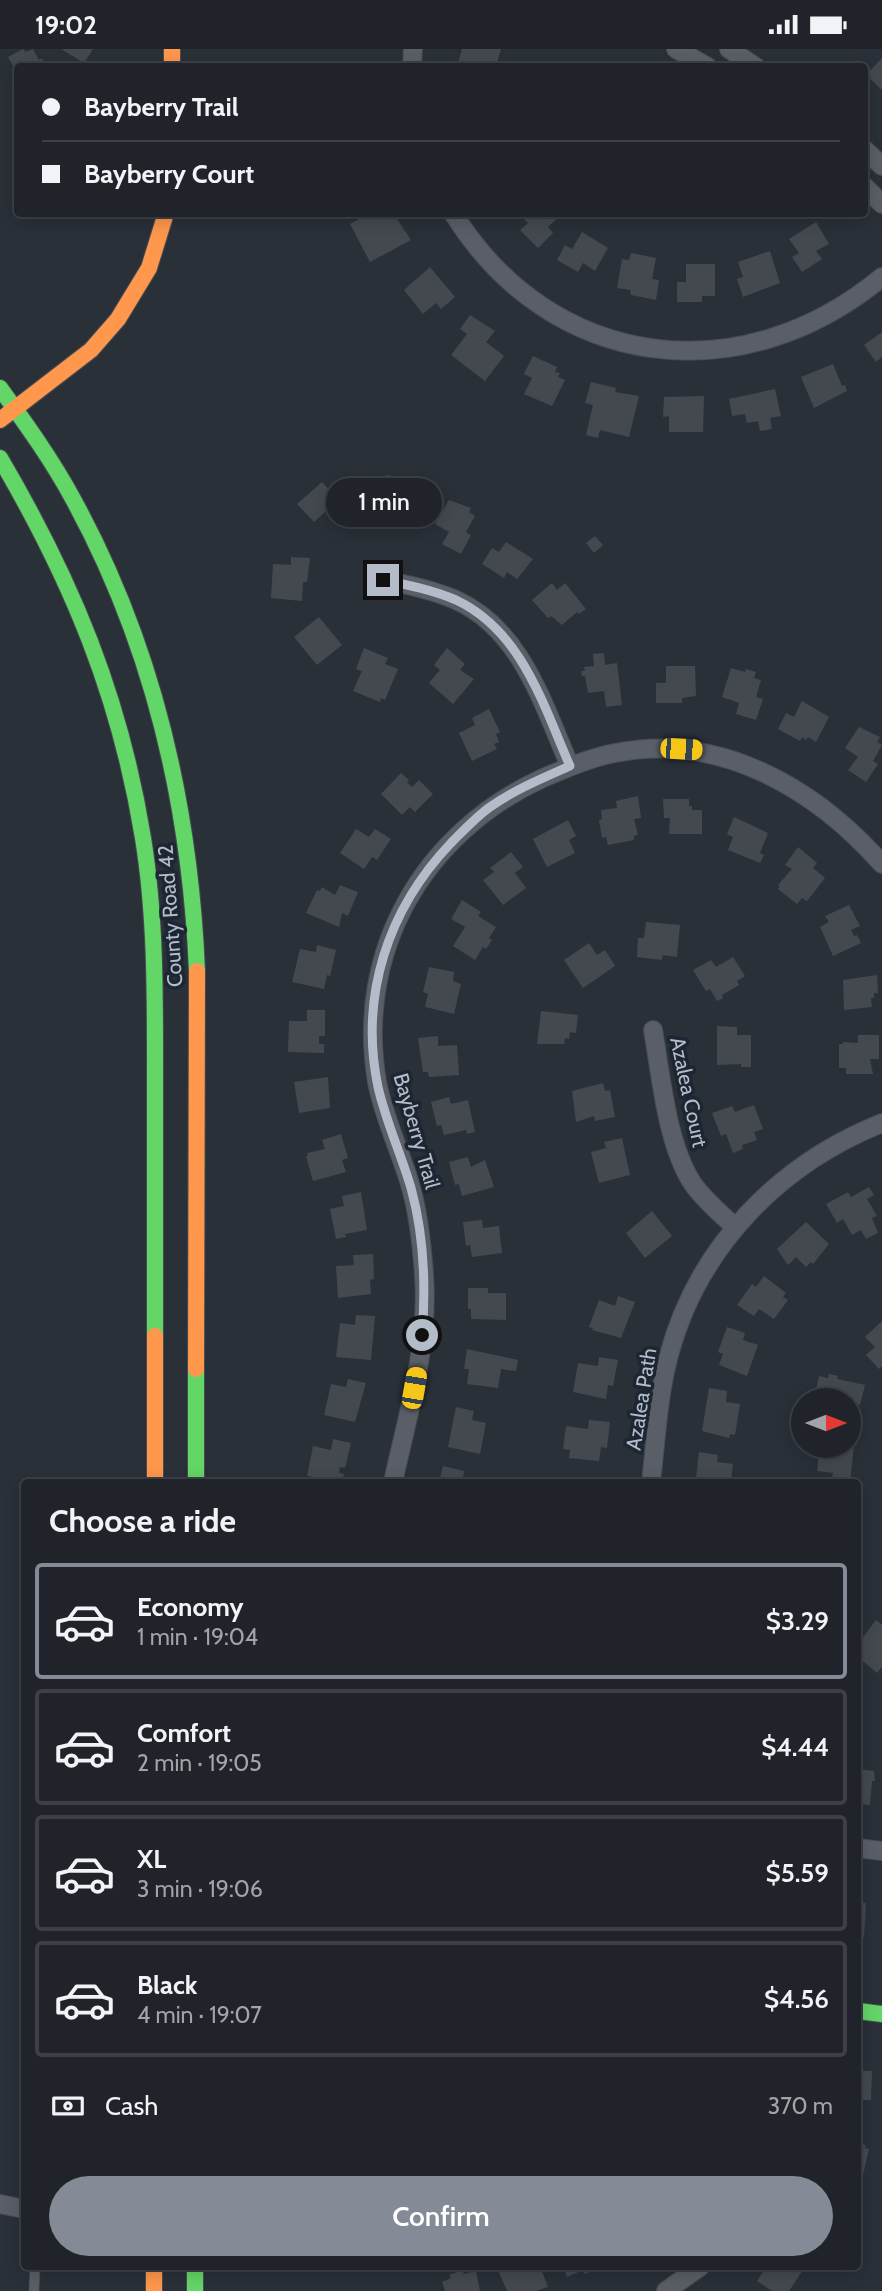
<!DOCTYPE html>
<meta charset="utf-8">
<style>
:root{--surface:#20242a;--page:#2d3036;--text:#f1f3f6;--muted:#a2a4a8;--line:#3d4147;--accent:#848b96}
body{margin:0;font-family:Cabin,sans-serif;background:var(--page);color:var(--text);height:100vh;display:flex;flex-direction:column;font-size:26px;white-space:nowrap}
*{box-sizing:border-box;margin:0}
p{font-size:23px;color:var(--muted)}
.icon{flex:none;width:38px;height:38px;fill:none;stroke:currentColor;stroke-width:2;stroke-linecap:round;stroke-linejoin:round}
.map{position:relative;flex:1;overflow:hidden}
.details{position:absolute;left:21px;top:1430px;width:840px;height:791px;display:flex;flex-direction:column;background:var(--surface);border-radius:7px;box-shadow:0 4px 18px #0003,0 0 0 2px var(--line)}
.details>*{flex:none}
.top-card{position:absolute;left:14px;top:14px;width:854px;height:154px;border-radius:7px;box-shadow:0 4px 18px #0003,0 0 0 2px var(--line);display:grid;align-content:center;height:154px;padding:0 28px;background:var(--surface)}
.needle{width:46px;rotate:90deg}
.tools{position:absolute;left:791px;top:1339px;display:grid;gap:14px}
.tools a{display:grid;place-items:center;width:70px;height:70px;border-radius:50%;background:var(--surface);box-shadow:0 4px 18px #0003,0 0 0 2px var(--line);font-size:35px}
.end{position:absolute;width:32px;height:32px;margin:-16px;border:9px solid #b4bcc9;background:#111;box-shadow:0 0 0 4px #111}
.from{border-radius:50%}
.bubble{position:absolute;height:49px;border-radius:24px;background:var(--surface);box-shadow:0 4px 18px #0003,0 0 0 2px var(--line);font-size:23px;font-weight:600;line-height:49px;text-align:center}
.car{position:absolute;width:21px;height:42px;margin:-21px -10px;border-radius:9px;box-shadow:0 0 5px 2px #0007;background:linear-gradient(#f5c518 24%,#345 0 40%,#f5c518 0 76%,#345 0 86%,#f5c518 0)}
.top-card b{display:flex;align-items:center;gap:24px;height:66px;font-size:26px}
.top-card b+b{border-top:2px solid var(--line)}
.top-card i{width:18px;height:18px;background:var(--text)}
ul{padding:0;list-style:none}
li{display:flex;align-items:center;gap:21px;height:116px;margin:0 14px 10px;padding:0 14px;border:4px solid var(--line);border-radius:7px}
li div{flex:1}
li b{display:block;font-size:26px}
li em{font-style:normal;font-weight:600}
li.on{border-color:var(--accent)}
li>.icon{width:63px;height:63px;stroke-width:1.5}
h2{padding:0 28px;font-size:32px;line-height:84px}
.pay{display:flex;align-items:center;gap:18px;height:77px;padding:0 28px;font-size:26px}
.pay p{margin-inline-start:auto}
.action{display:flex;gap:14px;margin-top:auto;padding:14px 28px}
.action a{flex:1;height:80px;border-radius:42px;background:var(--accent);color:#fff;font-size:28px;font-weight:600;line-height:80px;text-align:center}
.status{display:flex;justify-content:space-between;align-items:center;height:49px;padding:0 35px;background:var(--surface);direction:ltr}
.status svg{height:19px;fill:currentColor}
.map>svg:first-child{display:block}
.building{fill:#444950}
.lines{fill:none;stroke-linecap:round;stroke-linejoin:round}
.lane-casing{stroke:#484c53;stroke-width:11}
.street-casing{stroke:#484c53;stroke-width:20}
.fast-casing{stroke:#484c53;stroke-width:18}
.slow-casing{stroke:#484c53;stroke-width:18}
.lane{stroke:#5a5e66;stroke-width:9}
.street{stroke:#5a5e66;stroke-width:18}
.fast{stroke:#63d668;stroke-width:16}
.slow{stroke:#ff974d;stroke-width:16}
.route{stroke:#b4bcc9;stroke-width:9}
.labels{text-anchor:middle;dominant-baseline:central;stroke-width:7;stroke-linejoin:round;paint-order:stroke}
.street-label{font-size:21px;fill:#b4bcc9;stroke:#1d2633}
</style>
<div class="status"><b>19:02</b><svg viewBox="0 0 49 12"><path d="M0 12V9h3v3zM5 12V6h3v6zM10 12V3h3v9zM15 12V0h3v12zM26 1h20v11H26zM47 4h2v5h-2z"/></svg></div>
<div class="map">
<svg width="882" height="2242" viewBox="0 0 882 2242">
<rect width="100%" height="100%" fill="#2a3038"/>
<!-- building -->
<g class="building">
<polygon points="23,0 26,3 33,0 39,11 42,9 47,18 18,18 18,26 8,8"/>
<polygon points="61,0 93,0 84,14"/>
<polygon points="462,0 501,0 496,18 457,18"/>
<polygon points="882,9 882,41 866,26"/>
<polygon points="370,164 393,164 411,191 370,213 350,175"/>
<polygon points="518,164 559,164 561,166 548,178 553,184 538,199 520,181 528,174"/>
<polygon points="816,173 829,195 816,202 822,210 802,223 792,208 799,204 789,190"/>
<polygon points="582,183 608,199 595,222 583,214 578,223 557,211 565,196 572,200"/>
<polygon points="770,202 780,234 743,248 737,230 743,228 738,213"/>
<polygon points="631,204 656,209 652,230 659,231 656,251 631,246 630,241 617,239 622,210 629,211"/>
<polygon points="686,215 715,215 715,247 702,247 702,253 677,253 677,233 686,233"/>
<polygon points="430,218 455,248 441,260 436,254 423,265 404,241"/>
<polygon points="470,266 495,282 486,293 504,307 485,332 451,306 467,285 460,280"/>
<polygon points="882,283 882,308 876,313 864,296"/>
<polygon points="533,307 557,318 555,323 560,324 558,328 565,331 552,357 524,345 532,329 524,325"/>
<polygon points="833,315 842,337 845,336 847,342 814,359 801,328"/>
<polygon points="591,333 616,339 615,343 639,347 629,388 600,381 598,389 586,386 593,356 585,354"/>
<polygon points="775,340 781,367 770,369 772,380 760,382 758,372 747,374 745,365 732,367 729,350"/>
<polygon points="704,347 703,383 669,383 669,367 663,368 664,348"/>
<polygon points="386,426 419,430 415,456 406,455 405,458 400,457 400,462 374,460 376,441 384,442"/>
<polygon points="322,433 336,448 340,444 354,460 338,474 327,461 314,473 297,455"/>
<polygon points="449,451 471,459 469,463 475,467 466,483 471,486 461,505 442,495 449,483 435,475"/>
<polygon points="595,487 603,496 594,504 586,494"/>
<polygon points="506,493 533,510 517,530 507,523 504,529 482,515 492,499 499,503"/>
<polygon points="291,508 310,509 307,533 303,533 302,552 271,549 273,515 291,516"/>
<polygon points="552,534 557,541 565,534 586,560 579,565 577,563 562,576 551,567 548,569 532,551"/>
<polygon points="319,568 342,596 317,616 294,588"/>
<polygon points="364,599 388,609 385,615 398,620 385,651 381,649 380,653 353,642 362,622 356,620"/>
<polygon points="447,599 465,615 460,621 474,630 453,655 429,634 440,621 434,616"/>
<polygon points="604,604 605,616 617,614 622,656 606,658 604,642 588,644 585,627 582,627 581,622 585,622 584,618 594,617 593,605"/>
<polygon points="666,617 695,617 696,647 682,649 682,654 656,654 656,634 666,634"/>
<polygon points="731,619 745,623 746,620 756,623 754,629 761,631 756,648 763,650 756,671 736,665 739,654 722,648"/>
<polygon points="802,652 829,668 816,693 808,688 806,691 802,688 800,692 778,680 786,664 794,668"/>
<polygon points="489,660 500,683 496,685 499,693 494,695 497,700 472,712 459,684 475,676 472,669"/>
<polygon points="859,678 880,688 877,693 882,696 873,712 878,715 866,733 848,721 858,708 845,699"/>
<polygon points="401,724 409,731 407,733 412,738 419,731 433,745 415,763 410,758 402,766 381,745"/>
<polygon points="638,747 641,769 634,770 638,786 634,787 634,791 608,796 606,788 602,789 599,771 602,770 601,761 617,759 616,752"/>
<polygon points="663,750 689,750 689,757 692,757 692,761 702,761 702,785 669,785 670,769 664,769"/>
<polygon points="734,768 768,784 760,804 764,806 760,814 728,801 733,788 727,785"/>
<polygon points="568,771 576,787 569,791 575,804 547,818 533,790"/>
<polygon points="356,780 369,788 375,780 391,790 377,811 372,808 364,820 340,804"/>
<polygon points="798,798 817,814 813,819 825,829 807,852 802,849 797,855 778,840 780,837 778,836 792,820 785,816"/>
<polygon points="511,803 523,818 515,824 526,839 503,856 483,831 494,823 490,819"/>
<polygon points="340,836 358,843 348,867 342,864 339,878 306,864 317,841 320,842 322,838 335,846"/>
<polygon points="462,851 481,863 478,867 496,878 489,889 492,891 486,900 483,898 475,911 453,897 465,878 451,870"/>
<polygon points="849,856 860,877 851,881 854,887 857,886 861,894 833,907 820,878 829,873 825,867"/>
<polygon points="646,873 680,876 677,908 663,906 662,911 637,908 638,889 644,889"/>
<polygon points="589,894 597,906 605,901 615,917 583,939 564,911"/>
<polygon points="317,896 336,901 330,927 327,926 324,940 292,933 300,900 316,903"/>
<polygon points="733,908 745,927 737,932 739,936 722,946 723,949 717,952 710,940 706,942 693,921 711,911 716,918"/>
<polygon points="429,918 454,923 453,932 461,935 454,965 425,958 428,945 423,943"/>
<polygon points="877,926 878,944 874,944 874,949 871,949 872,958 844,961 843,931"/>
<polygon points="307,961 325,961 325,987 319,987 319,995 324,995 324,1004 288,1003 289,972 307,972"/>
<polygon points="541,962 578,966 576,984 570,983 569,990 565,989 564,995 537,995"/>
<polygon points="717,977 737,978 737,986 751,986 751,1018 741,1018 741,1015 717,1016"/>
<polygon points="858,986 879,986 879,1010 870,1010 873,1025 846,1025 846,1019 839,1019 839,995 843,995 843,993 858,994"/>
<polygon points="438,987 438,997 457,996 459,1026 429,1028 428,1023 423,1023 418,989"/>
<polygon points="328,1028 330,1059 299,1064 294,1033"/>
<polygon points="603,1034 605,1042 610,1041 615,1068 595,1072 594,1067 576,1073 572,1042"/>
<polygon points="449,1048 451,1055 468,1051 475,1083 467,1085 466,1081 444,1086 441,1076 437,1077 431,1053"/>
<polygon points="754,1056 763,1080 754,1083 757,1091 742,1096 743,1100 733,1104 726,1085 721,1087 712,1064 732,1057 735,1063"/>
<polygon points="341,1085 348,1109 342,1111 346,1123 313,1132 306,1107 308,1107 307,1104 325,1100 322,1091"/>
<polygon points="622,1089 630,1126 599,1134 591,1103 606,1099 604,1093"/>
<polygon points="468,1108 471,1118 485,1111 494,1138 462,1147 459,1135 455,1136 449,1113"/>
<polygon points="869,1138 874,1146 867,1150 877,1167 872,1169 878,1184 866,1190 861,1181 852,1186 843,1170 837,1174 826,1155 848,1143 851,1148"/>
<polygon points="361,1143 367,1181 345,1185 346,1188 336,1190 330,1160 344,1157 342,1147"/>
<polygon points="652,1162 672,1187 645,1209 626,1184"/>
<polygon points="482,1171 483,1179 499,1177 502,1204 472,1208 470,1196 466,1197 463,1173"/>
<polygon points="806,1173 829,1195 813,1215 811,1213 806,1218 796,1208 788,1216 777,1200"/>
<polygon points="373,1205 374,1230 370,1231 371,1245 338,1249 336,1217 354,1216 353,1206"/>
<polygon points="764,1227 786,1244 783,1248 788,1251 774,1270 759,1260 754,1267 737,1256 752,1235 756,1238"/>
<polygon points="468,1239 488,1239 488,1244 506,1244 506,1271 471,1270 471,1260 468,1260"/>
<polygon points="618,1247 635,1253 621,1289 592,1281 593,1279 589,1278 599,1251 615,1257"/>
<polygon points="356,1266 375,1267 371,1311 336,1308 340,1274 355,1276"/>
<polygon points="882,1272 882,1317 879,1320 866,1306 875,1298 865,1288"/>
<polygon points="727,1278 745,1284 743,1291 758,1296 747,1327 719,1316 723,1305 718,1303"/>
<polygon points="467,1300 518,1311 516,1322 501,1320 498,1339 467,1335 469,1320 464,1320"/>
<polygon points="599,1308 618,1311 613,1337 608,1336 606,1350 573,1343 578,1314 598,1317"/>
<polygon points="829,1325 838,1327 837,1330 865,1336 860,1356 849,1353 849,1351 814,1351 819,1327 828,1329"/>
<polygon points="348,1330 366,1334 355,1373 324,1366 331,1335 346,1338"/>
<polygon points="709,1339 727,1342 726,1353 740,1355 735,1386 730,1385 729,1389 702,1382"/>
<polygon points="456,1358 474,1362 472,1371 486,1374 480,1405 448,1398"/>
<polygon points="589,1371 610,1373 607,1399 601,1398 599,1412 569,1409 570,1401 563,1400 566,1377 588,1380"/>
<polygon points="333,1390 351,1394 345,1419 340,1418 339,1424 344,1425 342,1433 320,1430 319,1433 312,1432 313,1428 307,1427 313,1397 331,1401"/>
<polygon points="820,1396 854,1397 850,1433 831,1433 833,1424 817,1422"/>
<polygon points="699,1403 718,1406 717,1413 733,1415 731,1433 700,1433 699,1429 696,1429"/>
<polygon points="443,1417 464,1422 463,1429 476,1433 439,1433"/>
<polygon points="876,1571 882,1576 882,1618 877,1624 858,1608 858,1595"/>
<polygon points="858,1720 874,1722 875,1732 872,1732 870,1756 858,1755"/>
<polygon points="858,1854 866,1854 864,1888 858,1887"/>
<polygon points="858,2022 872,2022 871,2051 858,2051"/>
<polygon points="858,2095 866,2096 865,2099 869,2100 863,2126 858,2125"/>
<polygon points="508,2217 530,2217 532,2223 541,2220 548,2238 536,2242 507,2242 498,2221"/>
<polygon points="563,2217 604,2217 585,2225 583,2221 567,2228"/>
<polygon points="767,2217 797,2217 803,2221 789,2242 772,2242 757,2232"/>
<polygon points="462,2221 464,2225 476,2222 480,2242 445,2242 442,2233 451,2229 449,2226"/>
</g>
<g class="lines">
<!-- lane casing -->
<g class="lane-casing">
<polyline id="lane" points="34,2242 35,2217"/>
</g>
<!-- street casing -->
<g class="street-casing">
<g id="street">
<polyline points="676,0 708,18"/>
<polyline points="729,0 756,18"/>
<polyline points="412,18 413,0"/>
<polyline points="864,100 882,117"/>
<polyline points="864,137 882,155"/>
<path d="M453 164C551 322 741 345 882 228"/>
<path d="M384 531C408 536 433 541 456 551 522 581 543 656 570 717"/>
<path d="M653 981C661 1026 667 1097 693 1135 704 1151 720 1164 735 1178"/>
<path d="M393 1433C408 1365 429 1296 424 1226 422 1197 419 1167 411 1139 401 1103 384 1070 377 1033 355 902 423 784 543 729 567 719 589 709 615 704 719 683 815 739 882 815"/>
<path d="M651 1433C656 1391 658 1347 669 1306 698 1198 779 1115 882 1074"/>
<polyline points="858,1799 882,1802"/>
<polyline points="0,2155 24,2160"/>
<polyline points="666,2242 701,2217"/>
</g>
</g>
<!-- fast casing -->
<g class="fast-casing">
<g id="fast">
<path d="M0 339C26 375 52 411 73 450 153 596 190 756 197 922"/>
<path d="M0 409C72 532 120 647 143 789 156 869 155 951 155 1032 155 1117 155 1202 155 1287"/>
<polyline points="196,1433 196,1320"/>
<polyline points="858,1962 882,1965"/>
<polyline points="195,2217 195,2242"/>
</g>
</g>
<!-- slow casing -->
<g class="slow-casing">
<g id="slow">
<polyline points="172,0 172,18"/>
<polyline points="0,371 91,301 118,270 149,219 166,164"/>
<polyline points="155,1287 155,1433"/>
<polyline points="196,1320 197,922"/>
<polyline points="154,2217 154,2242"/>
</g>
</g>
<!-- lane -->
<use href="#lane" class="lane"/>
<!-- street -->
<use href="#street" class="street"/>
<!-- fast -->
<use href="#fast" class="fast"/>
<!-- slow -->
<use href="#slow" class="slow"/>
</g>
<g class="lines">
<!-- route -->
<path class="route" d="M383 531C408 536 433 541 456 551 522 582 543 656 570 717 543 729 514 741 490 758 476 768 463 782 451 794 388 860 359 947 378 1038 386 1073 401 1105 411 1139 424 1186 426 1237 422 1286"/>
</g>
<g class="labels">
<!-- street labels -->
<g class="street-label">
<text transform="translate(170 867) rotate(-94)">County Road 42</text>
<text transform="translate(689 1043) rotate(78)">Azalea Court</text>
<text transform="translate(417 1082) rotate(74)">Bayberry Trail</text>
<text transform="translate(641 1350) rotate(-81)">Azalea Path</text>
</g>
</g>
</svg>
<div class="tools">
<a><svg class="needle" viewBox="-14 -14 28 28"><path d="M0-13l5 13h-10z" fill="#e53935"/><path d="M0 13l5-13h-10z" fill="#a2a4a8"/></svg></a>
</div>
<i class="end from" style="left:422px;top:1286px"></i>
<i class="end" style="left:383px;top:531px"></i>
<div class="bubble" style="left:326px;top:429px;width:116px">1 min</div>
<i class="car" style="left:681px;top:700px;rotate:93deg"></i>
<i class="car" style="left:414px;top:1339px;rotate:10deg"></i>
<div class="top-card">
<b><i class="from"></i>Bayberry Trail</b>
<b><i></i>Bayberry Court</b>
</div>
<section class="details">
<h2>Choose a ride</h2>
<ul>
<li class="on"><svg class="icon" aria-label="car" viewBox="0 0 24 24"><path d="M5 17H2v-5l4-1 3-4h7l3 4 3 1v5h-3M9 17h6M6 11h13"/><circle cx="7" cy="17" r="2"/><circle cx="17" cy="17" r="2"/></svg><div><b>Economy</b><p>1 min · 19:04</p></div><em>$3.29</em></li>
<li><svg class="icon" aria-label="car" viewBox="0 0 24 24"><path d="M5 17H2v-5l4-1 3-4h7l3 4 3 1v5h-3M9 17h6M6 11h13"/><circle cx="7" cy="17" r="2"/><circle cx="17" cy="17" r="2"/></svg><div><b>Comfort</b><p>2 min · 19:05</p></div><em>$4.44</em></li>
<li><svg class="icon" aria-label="car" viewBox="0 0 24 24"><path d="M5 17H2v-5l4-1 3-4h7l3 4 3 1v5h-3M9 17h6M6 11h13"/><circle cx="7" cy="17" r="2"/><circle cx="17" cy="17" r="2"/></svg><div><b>XL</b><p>3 min · 19:06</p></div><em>$5.59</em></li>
<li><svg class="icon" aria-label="car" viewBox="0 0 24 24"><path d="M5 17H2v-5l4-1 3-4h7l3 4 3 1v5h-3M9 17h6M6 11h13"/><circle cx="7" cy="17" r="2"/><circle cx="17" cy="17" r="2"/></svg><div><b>Black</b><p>4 min · 19:07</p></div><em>$4.56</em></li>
</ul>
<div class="pay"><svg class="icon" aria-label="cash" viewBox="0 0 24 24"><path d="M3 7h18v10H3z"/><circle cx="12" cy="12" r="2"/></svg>Cash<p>370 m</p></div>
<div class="action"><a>Confirm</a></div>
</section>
</div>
